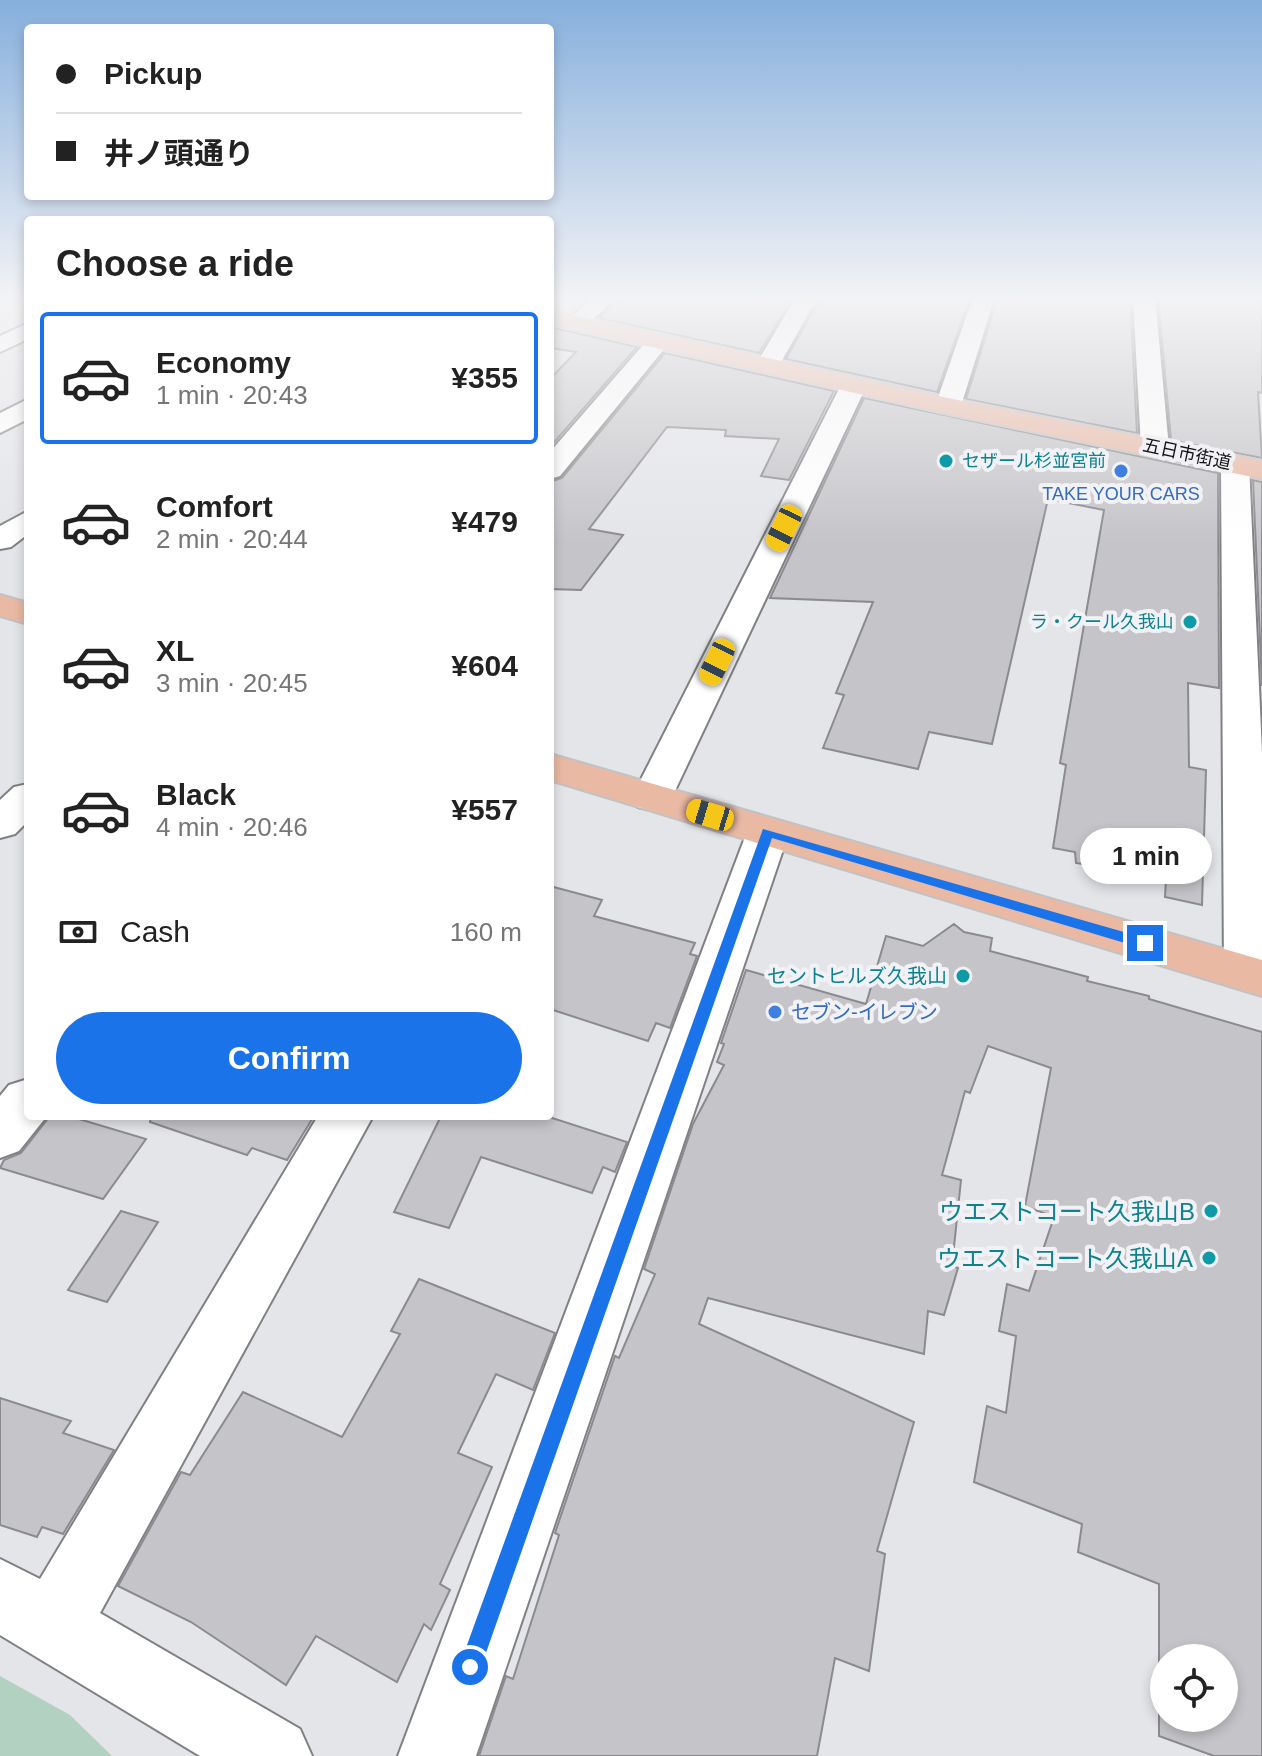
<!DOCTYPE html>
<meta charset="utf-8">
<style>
:root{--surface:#fff;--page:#f2f2f2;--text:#222;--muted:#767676;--line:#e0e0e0;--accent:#1a73e8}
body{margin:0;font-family:Arial,"Noto Sans JP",sans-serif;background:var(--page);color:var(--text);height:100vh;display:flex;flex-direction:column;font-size:30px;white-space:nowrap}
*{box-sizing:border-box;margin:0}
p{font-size:26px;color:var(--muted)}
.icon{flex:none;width:44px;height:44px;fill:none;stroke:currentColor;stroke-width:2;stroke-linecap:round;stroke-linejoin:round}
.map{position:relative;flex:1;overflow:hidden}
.side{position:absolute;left:24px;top:216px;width:530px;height:904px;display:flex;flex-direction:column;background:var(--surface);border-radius:8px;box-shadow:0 4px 12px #0003}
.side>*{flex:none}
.banner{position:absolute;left:24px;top:24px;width:530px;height:176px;border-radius:8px;box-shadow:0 4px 12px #0003;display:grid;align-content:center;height:176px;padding:0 32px;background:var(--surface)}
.fabs{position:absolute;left:1150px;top:1644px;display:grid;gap:16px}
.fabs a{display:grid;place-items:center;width:88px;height:88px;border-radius:50%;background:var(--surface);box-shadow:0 4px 12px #0003;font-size:40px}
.end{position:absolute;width:36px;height:36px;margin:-18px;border:10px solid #1a73e8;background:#fff;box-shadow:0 0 0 4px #fff}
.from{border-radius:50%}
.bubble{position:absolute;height:56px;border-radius:28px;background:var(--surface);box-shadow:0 4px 12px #0003;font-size:26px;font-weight:700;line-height:56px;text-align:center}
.car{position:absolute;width:24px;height:48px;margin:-24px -12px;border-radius:10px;box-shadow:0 0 6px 2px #0007;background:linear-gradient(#f5c518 24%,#345 0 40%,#f5c518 0 76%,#345 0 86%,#f5c518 0)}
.banner b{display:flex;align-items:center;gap:28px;height:76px;font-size:30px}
.banner b+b{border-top:2px solid var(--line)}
.banner i{width:20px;height:20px;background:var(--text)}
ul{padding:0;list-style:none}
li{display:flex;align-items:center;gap:24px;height:132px;margin:0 16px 12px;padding:0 16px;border:4px solid transparent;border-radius:8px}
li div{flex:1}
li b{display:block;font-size:30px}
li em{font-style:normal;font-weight:700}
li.active{border-color:var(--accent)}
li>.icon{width:72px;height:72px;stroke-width:1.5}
h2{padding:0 32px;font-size:36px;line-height:96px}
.pay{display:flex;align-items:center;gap:20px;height:88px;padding:0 32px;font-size:30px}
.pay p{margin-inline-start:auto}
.primary-button{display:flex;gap:16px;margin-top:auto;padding:16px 32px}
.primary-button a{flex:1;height:92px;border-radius:48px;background:var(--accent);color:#fff;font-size:32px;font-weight:700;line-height:92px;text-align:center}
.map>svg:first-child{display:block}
.green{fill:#b2d1c0}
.building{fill:#c5c5c9;stroke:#8b8b8f;stroke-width:2;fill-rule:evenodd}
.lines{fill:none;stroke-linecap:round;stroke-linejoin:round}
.street-casing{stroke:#808185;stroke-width:4}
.primary-casing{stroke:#c2c2c3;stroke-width:4}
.street{fill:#fff;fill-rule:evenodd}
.primary{fill:#e9b9a4;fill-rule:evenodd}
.route{fill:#1a73e8}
.culture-dot{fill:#0f9aa8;stroke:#f2f2f6;stroke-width:3}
.shop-dot{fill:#3f7fe0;stroke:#f2f2f6;stroke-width:3}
.labels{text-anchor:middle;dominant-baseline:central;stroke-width:8;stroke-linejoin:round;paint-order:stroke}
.far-street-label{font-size:18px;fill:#161617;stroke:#f2f2f6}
.far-culture-label{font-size:18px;fill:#0d838f;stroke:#f2f2f6;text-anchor:start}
.far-shop-label{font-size:18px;fill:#366cbe;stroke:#f2f2f6}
.culture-label{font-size:20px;fill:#0d838f;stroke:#f2f2f6;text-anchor:end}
.shop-label{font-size:20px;fill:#366cbe;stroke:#f2f2f6;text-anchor:start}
.near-culture-label{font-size:24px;fill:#0d838f;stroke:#f2f2f6;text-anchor:end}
</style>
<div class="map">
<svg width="1262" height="1756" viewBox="0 0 1262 1756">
<rect width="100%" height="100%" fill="#e4e5e9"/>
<!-- green -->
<polygon class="green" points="0,1676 70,1715 112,1756 0,1756"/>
<!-- building -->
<g class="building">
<polygon points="625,297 793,297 759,353 599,318"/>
<polygon points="821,297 970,297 937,392 786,359"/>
<polygon points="998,297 1130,297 1137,433 966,399"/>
<polygon points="1158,297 1262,297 1262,393 1258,392 1262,458 1171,440"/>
<polygon points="550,327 637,347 550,447 550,379 576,352 550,348"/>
<polygon points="665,353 834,391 789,480 761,476 779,439 725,436 726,430 667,427 589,529 623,535 581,590 550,589 550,482 562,478"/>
<polygon points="864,398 1218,473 1219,688 1188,683 1189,767 1206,770 1202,905 1165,897 1166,878 1076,863 1075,852 1053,848 1066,765 1060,763 1104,510 1048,499 992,744 929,732 918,769 823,748 844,695 836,693 873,602 770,598"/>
<polygon points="1253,480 1262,482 1262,686"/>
<polygon points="550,886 602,900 594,916 695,943 690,954 697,956 670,1028 656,1023 648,1041 550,1009"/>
<path d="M954 924 964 932 992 938 990 951 1088 977 1087 981 1149 996V999L1262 1032V1756H1214L1159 1736V1584L1078 1552 1082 1524 974 1482 987 1406 1006 1413 1016 1336 999 1331 1007 1284 1029 1291 1054 1217 1025 1206 1051 1068 988 1046 970 1093 965 1091 942 1175 961 1180 952 1266 958 1268 944 1315 928 1311 924 1354 708 1298 699 1324 914 1422 877 1551 885 1554 869 1671 835 1658 817 1756H479L506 1676 513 1679 559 1535 555 1533 615 1356 619 1358 655 1274 644 1269 693 1124 724 1065 717 1062 724 1044 721 1043 746 970 866 1004 886 936 923 946ZM1164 1658H1224V1718H1164Z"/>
<polygon points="50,1116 69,1116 146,1139 103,1199 0,1168 4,1160 21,1153"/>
<polygon points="151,1116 314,1116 287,1160 252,1148 247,1155 150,1122"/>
<polygon points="441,1116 546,1116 627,1142 615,1172 603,1167 592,1193 481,1157 449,1228 394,1212"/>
<polygon points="121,1211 158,1222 107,1302 68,1290"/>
<polygon points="419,1279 555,1333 533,1390 496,1374 458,1453 492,1467 440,1584 450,1590 431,1630 424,1624 397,1682 316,1636 286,1685 191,1622 118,1586 181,1472 190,1475 243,1392 342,1437 400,1334 391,1331"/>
<polygon points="0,1398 71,1421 63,1433 114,1450 63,1534 42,1527 37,1537 0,1525"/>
</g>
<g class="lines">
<!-- street casing -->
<g class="street-casing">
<g id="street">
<polygon points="593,297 617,297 584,328 568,328 565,323"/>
<polygon points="796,297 818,297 776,371 758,371 755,366"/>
<polygon points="973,297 995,297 961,406 957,412 939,412 935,406"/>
<polygon points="1133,297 1155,297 1169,448 1165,454 1145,454 1141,448"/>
<polygon points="28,323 28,339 0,352 0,336"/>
<polygon points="658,335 670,342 666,347 560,476 550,479 550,452 650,337"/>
<polygon points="854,377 867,385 672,797 666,807 652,810 638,807 632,797 841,385"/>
<polygon points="28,399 28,419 0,433 0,413"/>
<polygon points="1235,456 1245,458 1249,464 1262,753 1262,987 1248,991 1231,986 1224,973 1221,464 1225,458"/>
<polygon points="28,511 28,534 11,547 0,549 0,526"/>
<polygon points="28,784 28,821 15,834 0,838 0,800 14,787"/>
<polygon points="768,818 783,822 789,832 476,1756 398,1756 747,832 753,822"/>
<polygon points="28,1079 28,1116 47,1116 19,1151 0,1158 0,1096 9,1085"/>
<polygon points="318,1116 373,1116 100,1613 300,1729 312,1756 200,1756 0,1635 0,1559 40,1579"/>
</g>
</g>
<!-- primary casing -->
<g class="primary-casing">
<g id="primary">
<polygon points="550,310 948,398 1262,461 1262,479 948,414 550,324"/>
<polygon points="0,595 28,603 28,624 0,616"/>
<polygon points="550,754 1262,960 1262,996 550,780"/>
</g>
</g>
<!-- street -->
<use href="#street" class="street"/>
<!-- primary -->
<use href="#primary" class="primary"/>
</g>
<!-- sky -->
<linearGradient id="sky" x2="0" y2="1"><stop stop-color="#86afdd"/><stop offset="0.55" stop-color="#f3f3f5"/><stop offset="1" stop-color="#f3f3f5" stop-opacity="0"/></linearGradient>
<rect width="1262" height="543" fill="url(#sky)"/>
<!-- route -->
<polygon class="route" points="763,829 1145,938 1152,943 1145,949 772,838 481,1667 477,1674 470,1678 462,1674 459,1667"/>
<!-- markers -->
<g class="culture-dot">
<circle cx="946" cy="461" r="8"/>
<circle cx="1190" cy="622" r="8"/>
<circle cx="963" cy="976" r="8"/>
<circle cx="1211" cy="1211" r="8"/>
<circle cx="1209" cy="1258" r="8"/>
</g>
<g class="shop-dot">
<circle cx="1121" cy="471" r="8"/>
<circle cx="775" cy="1012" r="8"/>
</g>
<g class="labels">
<!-- far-street labels -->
<g class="far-street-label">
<text transform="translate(1187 454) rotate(12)">五日市街道</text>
</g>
<!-- far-culture labels -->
<g class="far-culture-label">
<text x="962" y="461">セザール杉並宮前</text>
<text x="1174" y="622" text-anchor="end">ラ・クール久我山</text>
</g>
<!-- far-shop labels -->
<g class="far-shop-label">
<text x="1121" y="494">TAKE YOUR CARS</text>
</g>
<!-- culture labels -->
<g class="culture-label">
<text x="947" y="976">セントヒルズ久我山</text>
</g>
<!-- shop labels -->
<g class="shop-label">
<text x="791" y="1012">セブン-イレブン</text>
</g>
<!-- near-culture labels -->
<g class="near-culture-label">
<text x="1195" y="1211">ウエストコート久我山B</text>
<text x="1193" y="1258">ウエストコート久我山A</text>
</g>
</g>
</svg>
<div class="fabs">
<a><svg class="icon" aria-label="locate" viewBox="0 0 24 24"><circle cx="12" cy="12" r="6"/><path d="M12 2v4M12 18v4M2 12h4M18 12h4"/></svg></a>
</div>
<i class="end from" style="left:470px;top:1667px"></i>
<i class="end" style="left:1145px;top:943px"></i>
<div class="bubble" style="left:1080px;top:828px;width:132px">1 min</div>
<i class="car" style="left:784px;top:528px;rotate:206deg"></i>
<i class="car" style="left:717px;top:662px;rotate:206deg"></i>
<i class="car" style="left:710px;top:815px;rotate:287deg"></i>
<div class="banner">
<b><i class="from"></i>Pickup</b>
<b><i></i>井ノ頭通り</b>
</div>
<section class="side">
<h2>Choose a ride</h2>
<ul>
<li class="active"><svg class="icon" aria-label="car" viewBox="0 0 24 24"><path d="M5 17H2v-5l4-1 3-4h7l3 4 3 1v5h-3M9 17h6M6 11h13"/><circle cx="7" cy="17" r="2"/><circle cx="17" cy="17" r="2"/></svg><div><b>Economy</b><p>1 min · 20:43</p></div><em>¥355</em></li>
<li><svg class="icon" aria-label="car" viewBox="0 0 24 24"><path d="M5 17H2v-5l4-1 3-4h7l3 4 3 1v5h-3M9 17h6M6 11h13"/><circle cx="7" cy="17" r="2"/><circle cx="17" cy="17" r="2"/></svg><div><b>Comfort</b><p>2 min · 20:44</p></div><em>¥479</em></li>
<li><svg class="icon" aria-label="car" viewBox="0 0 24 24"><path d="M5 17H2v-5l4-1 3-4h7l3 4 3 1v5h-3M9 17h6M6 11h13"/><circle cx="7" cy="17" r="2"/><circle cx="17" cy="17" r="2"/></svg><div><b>XL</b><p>3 min · 20:45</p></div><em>¥604</em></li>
<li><svg class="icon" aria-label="car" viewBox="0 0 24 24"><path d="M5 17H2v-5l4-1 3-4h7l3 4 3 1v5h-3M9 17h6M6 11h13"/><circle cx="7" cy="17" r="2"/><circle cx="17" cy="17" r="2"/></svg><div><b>Black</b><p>4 min · 20:46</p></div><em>¥557</em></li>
</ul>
<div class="pay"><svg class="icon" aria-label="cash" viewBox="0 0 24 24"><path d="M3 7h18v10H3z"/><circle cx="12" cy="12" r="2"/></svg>Cash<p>160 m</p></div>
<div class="primary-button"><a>Confirm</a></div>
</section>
</div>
